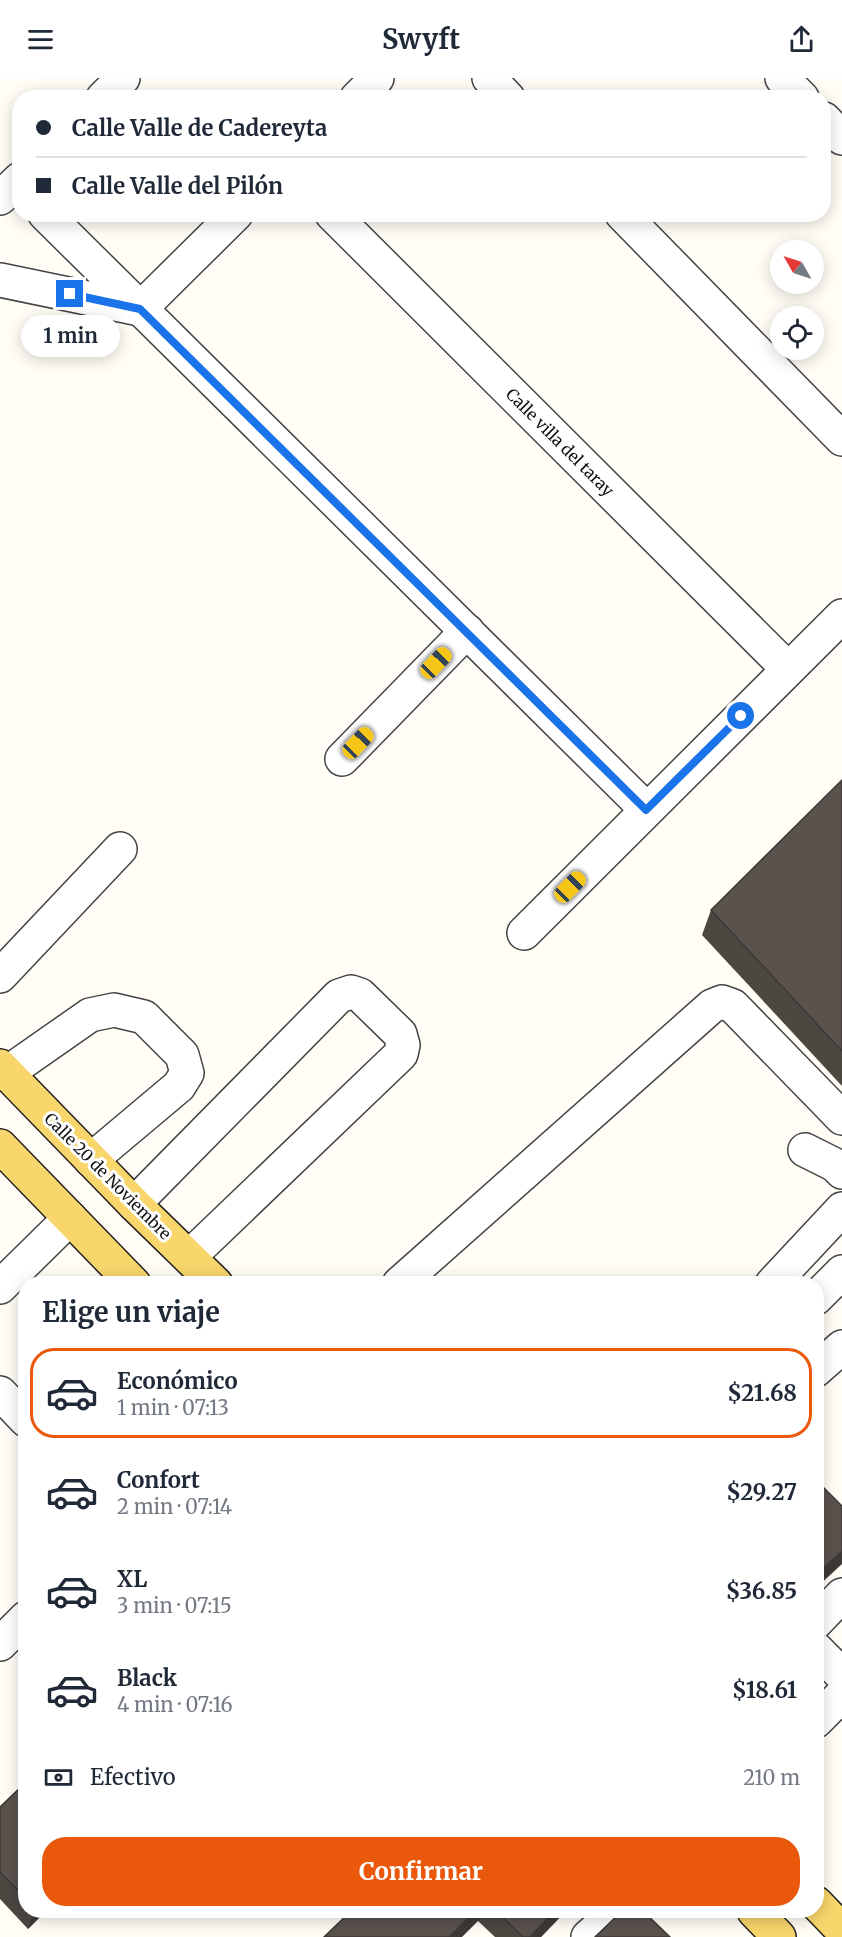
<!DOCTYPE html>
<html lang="es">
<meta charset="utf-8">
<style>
:root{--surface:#fff;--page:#f2f2f3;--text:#1f2937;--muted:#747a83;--line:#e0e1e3;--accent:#ea580c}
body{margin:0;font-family:Merriweather,serif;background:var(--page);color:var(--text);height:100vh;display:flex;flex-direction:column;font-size:22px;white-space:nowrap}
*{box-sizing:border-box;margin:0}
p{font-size:20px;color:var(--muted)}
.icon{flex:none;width:33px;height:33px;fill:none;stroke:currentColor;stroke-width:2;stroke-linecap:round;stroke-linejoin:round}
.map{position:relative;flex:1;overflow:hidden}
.sheet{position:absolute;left:18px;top:1198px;width:806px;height:642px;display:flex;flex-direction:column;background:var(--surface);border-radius:24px;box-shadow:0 3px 15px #0003}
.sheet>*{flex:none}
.banner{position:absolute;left:12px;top:12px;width:819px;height:132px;border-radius:24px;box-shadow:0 3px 15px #0003;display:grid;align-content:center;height:132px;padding:0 24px;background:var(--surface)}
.needle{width:39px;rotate:309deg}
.fabs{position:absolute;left:770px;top:162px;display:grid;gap:12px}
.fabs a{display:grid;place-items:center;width:54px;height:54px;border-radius:50%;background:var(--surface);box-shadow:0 3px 15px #0003;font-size:30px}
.end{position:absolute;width:27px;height:27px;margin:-14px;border:8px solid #1a73e8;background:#fff;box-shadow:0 0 0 3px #fff}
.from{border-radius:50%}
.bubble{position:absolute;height:42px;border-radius:21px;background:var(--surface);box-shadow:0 3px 15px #0003;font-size:20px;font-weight:700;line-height:42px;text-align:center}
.car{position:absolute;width:18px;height:36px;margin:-18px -9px;border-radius:8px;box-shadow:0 0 4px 2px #0007;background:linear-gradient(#f5c518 24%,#345 0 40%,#f5c518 0 76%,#345 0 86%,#f5c518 0)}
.banner b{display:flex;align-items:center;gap:21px;height:57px;font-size:22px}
.banner b+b{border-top:2px solid var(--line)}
.banner i{width:15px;height:15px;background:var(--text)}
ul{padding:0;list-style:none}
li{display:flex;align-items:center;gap:18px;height:90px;margin:0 12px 9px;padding:0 12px;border:3px solid transparent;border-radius:24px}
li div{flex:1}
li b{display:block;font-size:22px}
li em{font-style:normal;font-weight:700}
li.on{border-color:var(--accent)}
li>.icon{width:54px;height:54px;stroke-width:1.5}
h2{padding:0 24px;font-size:27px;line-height:72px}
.pay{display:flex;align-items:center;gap:15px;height:66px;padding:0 24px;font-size:22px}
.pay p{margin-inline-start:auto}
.primary-button{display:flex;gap:12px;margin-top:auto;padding:12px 24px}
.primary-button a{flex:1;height:69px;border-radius:24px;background:var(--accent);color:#fff;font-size:24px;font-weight:700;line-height:69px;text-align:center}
header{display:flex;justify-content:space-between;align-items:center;height:78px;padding:0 24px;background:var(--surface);font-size:27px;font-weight:700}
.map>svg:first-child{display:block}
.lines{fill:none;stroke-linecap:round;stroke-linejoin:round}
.minor-casing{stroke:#444;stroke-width:36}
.major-casing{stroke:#222;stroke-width:36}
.minor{stroke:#fff;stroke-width:33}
.major{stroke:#f9d66b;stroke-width:33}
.wall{fill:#4d4742}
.shaded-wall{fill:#3f3936}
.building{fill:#5a524d;stroke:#3f3936;stroke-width:1.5}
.route{stroke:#1a73e8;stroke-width:8}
.labels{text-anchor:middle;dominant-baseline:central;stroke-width:6;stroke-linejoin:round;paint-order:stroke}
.street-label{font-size:16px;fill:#111;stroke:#fff}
</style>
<header><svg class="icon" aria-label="menu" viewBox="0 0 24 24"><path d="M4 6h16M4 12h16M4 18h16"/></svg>Swyft<svg class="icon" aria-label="share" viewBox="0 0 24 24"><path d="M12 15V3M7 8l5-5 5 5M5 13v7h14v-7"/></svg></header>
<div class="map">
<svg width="842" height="1859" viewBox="0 0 842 1859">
<rect width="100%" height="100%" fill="#fffdf5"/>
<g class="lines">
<!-- minor casing -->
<g class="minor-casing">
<g id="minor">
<polyline points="489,0 508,20"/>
<polyline points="782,0 802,20"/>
<polyline points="103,20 123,0"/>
<polyline points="357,20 377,0"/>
<polyline points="824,41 842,60"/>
<polyline points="0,120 20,101"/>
<polyline points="45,136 646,731"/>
<polyline points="332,136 788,591"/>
<polyline points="622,136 842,361"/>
<polyline points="0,202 140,231"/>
<polyline points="140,231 236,136"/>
<polyline points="342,681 467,553"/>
<polyline points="524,855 842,538"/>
<polyline points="0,898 120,771"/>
<polyline points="7,995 90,937 114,932 144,939 182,977 187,995 179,1008 91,1082"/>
<polyline points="805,1072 835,1087 842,1094"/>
<polyline points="134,1126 339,918 351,914 360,917 400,956 403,967 401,976 189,1179"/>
<polyline points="399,1206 712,928 722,924 733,928 842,1040"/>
<polyline points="772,1206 842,1131"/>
<polyline points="0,1209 70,1140"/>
<polyline points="816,1220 842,1194"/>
<polyline points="816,1292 842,1269"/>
<polyline points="0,1315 26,1342"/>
<polyline points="816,1544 842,1517"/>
<polyline points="0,1566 26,1540"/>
<polyline points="816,1571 842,1597"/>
<polyline points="816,1643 842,1617"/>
<polyline points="588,1859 617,1833"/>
</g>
</g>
<!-- major casing -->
<g class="major-casing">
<g id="major">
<polyline points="0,988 134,1126 216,1206"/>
<polyline points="0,1068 134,1206"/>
<polyline points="816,1825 842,1852"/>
<polyline points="754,1833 779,1859"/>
</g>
</g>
<!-- minor -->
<use href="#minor" class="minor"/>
<!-- major -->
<use href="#major" class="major"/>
</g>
<!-- wall -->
<g class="wall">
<polygon points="842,702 842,1008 702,857 711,832"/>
<polygon points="26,1704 26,1833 46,1833 28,1851 0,1821 0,1729"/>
<polygon points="351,1833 566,1833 541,1859 495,1859 478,1843"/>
</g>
<!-- shaded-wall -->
<g class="shaded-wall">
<polygon points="842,1473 842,1486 816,1510 816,1497"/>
<polygon points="35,1833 46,1833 28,1851"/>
<polygon points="475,1833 482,1833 478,1843 462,1859 449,1859"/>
<polygon points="554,1833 566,1833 541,1859 530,1859"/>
</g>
<!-- building -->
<g class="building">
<polygon points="842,702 842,973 711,832"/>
<polygon points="819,1405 842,1428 842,1473 816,1497 816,1408"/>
<polygon points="26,1704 26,1820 0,1794 0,1729"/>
<polygon points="351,1833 475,1833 449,1859 324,1859"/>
<polygon points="496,1833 554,1833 530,1859 523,1859"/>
<polygon points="622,1833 643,1833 670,1859 595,1859"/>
</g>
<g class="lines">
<!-- route -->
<polyline class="route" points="70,216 140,231 646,732 741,638"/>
</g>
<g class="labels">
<!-- street labels -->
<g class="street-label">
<text transform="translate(560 364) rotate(45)">Calle villa del taray</text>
<text transform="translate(108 1098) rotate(45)">Calle 20 de Noviembre</text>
</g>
</g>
</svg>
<div class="fabs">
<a><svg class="needle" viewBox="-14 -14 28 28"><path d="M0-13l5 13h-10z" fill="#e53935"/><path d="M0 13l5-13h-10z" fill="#747a83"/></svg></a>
<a><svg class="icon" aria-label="locate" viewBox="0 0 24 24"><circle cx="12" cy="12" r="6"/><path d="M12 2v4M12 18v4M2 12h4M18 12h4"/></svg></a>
</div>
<i class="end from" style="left:741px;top:638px"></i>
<i class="end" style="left:70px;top:216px"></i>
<div class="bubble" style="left:21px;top:237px;width:99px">1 min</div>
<i class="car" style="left:436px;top:585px;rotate:44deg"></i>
<i class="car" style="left:358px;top:665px;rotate:44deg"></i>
<i class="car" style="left:570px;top:809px;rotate:45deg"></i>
<div class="banner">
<b><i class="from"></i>Calle Valle de Cadereyta</b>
<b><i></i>Calle Valle del Pilón</b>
</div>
<section class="sheet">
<h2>Elige un viaje</h2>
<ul>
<li class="on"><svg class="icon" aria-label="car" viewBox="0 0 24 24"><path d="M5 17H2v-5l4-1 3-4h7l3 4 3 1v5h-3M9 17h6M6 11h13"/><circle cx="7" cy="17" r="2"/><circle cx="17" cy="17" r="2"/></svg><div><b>Económico</b><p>1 min · 07:13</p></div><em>$21.68</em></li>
<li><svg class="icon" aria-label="car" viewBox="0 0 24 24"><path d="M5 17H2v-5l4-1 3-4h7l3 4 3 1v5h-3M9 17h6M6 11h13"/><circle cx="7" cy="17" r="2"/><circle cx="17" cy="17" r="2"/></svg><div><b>Confort</b><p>2 min · 07:14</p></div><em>$29.27</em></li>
<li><svg class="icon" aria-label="car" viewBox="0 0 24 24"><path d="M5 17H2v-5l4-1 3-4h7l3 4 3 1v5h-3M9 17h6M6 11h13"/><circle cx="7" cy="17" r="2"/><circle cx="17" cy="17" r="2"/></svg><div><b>XL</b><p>3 min · 07:15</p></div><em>$36.85</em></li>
<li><svg class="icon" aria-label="car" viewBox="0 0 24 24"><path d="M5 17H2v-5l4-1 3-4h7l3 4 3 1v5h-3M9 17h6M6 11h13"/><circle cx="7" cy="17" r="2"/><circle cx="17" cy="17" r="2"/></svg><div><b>Black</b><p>4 min · 07:16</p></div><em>$18.61</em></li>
</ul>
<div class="pay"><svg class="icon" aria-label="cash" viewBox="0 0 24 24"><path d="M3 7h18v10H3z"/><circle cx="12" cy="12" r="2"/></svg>Efectivo<p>210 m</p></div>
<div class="primary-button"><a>Confirmar</a></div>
</section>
</div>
